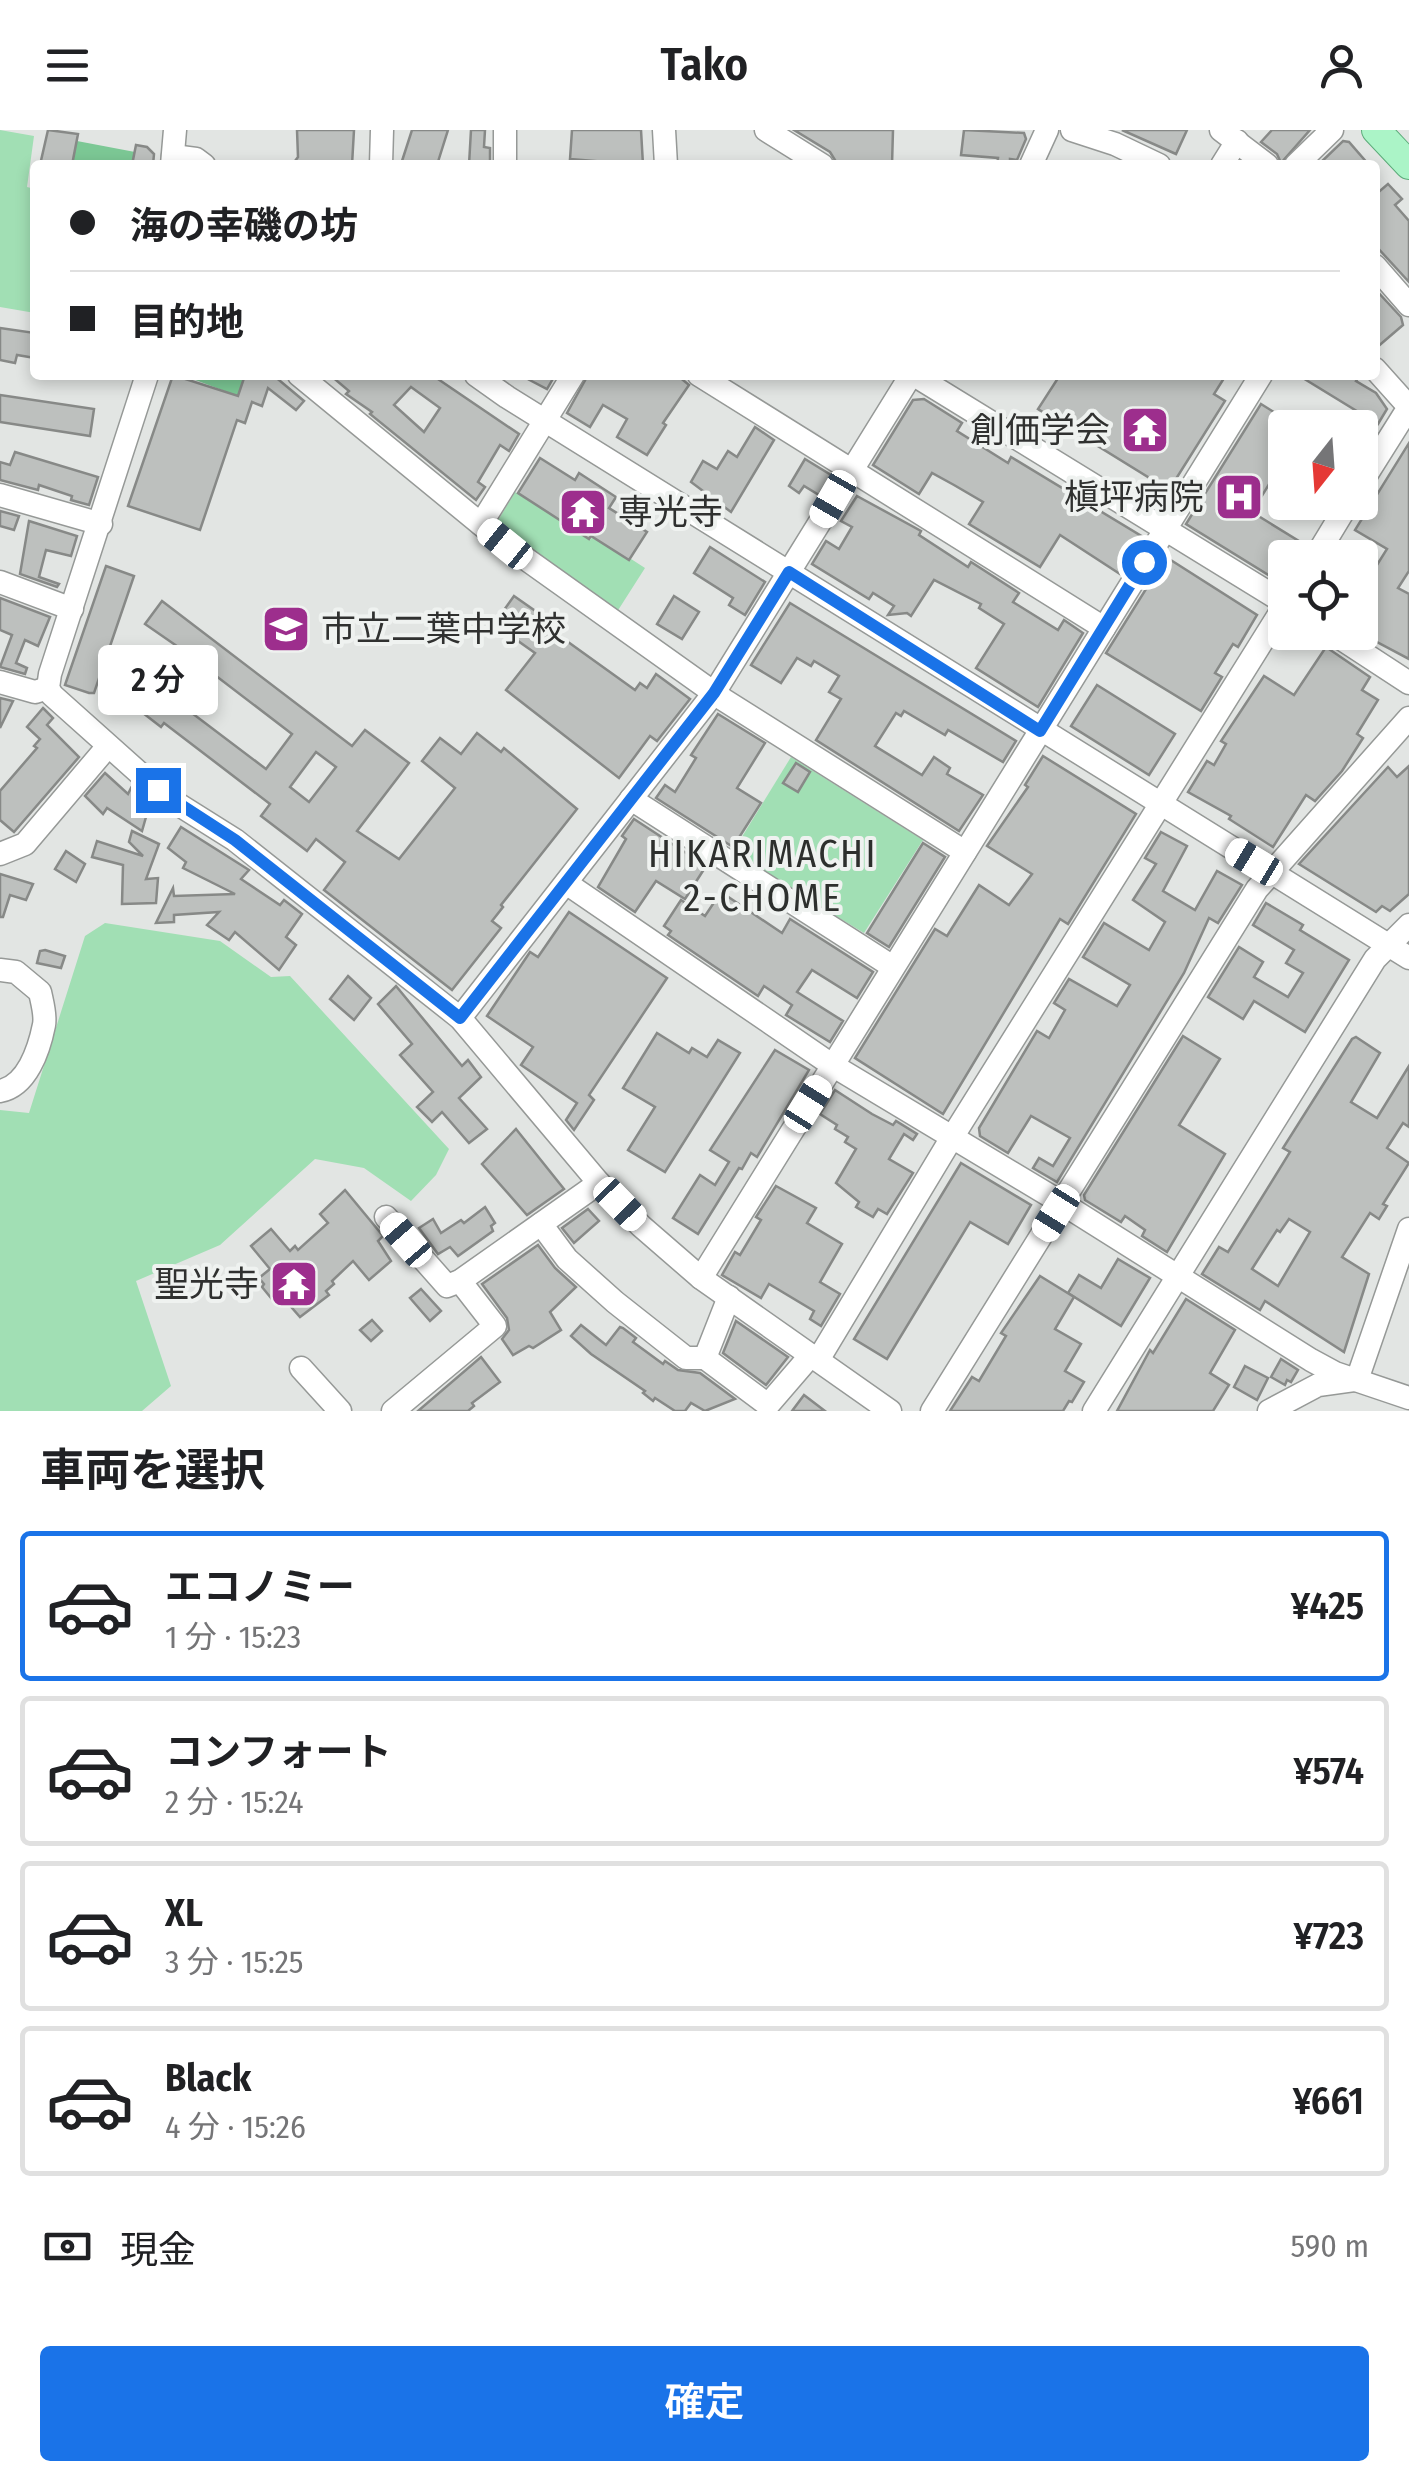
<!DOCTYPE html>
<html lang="ja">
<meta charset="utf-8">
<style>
:root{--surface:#fff;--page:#f6f6f6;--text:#202124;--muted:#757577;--line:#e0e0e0;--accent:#1a73e8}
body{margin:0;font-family:"Fira Sans Condensed","Noto Sans JP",sans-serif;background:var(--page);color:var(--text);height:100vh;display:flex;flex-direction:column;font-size:38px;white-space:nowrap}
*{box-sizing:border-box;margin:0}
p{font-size:32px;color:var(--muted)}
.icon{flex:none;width:55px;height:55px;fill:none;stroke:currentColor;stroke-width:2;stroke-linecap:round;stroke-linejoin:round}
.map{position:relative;height:1281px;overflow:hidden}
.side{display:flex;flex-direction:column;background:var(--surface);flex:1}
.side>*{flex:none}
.guide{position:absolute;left:30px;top:30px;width:1350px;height:220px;border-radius:10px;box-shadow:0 5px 15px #0003;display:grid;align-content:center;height:220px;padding:0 40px;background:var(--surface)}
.needle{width:65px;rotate:197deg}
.fabs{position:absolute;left:1268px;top:280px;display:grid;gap:20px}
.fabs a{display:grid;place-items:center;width:110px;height:110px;border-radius:10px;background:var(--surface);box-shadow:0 5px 15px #0003;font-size:50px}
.end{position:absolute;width:45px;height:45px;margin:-22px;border:12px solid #1a73e8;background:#fff;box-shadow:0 0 0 5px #fff}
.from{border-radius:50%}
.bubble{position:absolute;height:70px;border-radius:10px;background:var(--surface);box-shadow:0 5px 15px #0003;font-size:32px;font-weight:600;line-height:70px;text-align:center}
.car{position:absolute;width:30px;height:60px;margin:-30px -15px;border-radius:12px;box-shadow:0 0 8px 2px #0007;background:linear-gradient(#fff 24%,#345 0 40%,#fff 0 76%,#345 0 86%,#fff 0)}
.guide b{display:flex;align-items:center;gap:35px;height:95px;font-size:38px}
.guide b+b{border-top:2px solid var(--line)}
.guide i{width:25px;height:25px;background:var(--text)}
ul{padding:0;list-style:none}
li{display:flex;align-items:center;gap:30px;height:150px;margin:0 20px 15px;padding:0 20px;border:5px solid var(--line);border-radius:10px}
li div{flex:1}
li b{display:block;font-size:38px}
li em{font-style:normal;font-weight:600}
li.current{border-color:var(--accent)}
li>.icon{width:90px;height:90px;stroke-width:1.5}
h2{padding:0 40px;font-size:45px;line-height:120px}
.pay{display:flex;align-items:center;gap:25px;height:110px;padding:0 40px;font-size:38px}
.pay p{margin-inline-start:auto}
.button{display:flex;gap:20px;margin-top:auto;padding:20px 40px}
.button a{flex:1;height:115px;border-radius:10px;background:var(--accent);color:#fff;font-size:40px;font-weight:600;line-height:115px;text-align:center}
header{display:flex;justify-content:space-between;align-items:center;height:130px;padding:0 40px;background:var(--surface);font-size:45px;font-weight:600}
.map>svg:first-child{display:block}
.green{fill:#a1dfb4}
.water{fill:#7cc895}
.building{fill:#bdc0be;stroke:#878987;stroke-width:2.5;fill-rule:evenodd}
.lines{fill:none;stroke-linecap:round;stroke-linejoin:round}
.minor-casing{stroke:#969997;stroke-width:25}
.major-casing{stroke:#5cab79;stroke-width:30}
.minor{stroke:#fff;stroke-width:22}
.major{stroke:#abf4c7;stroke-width:28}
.route{stroke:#1a73e8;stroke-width:12}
.labels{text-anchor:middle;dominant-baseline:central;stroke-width:8;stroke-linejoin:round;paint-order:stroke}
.poi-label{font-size:35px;fill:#303130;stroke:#eff2f0;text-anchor:end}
.neighbourhood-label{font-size:38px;letter-spacing:2.5px;fill:#2d2f2d;stroke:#eff2f0}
</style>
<header><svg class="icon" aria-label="menu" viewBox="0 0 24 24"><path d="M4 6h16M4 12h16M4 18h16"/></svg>Tako<svg class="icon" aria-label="person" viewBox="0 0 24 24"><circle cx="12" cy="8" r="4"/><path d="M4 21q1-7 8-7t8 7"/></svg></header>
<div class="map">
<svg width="1409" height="1281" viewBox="0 0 1409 1281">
<rect width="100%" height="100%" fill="#e2e5e3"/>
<!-- green -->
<g class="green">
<polygon points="0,0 34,6 27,57 35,59 35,183 0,177"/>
<polygon points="515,362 590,410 594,405 645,438 615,485 498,401 497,392"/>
<polygon points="791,627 923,710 864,803 732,723"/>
<polygon points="105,793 220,811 271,847 290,846 449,1019 436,1045 411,1071 364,1038 315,1029 220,1115 136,1151 171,1256 142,1281 0,1281 0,980 29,983 85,806"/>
</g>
<!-- water -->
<g class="water">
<polygon points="77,11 135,22 132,35 72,35"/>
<polygon points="182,245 245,245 238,266"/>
</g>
<!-- building -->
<g class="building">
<polygon points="48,0 78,4 72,35 40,35"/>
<polygon points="297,0 354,0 352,35 292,35 298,27"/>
<polygon points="412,0 448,0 437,35 402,31"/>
<polygon points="471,0 485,0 484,17 490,18 490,35 469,35"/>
<polygon points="572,0 641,0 643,35 570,29"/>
<polygon points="794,0 893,0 892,35 838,35 830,22"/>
<polygon points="964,0 1024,3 1026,9 1017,30 1010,29 1010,35 997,35 998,28 961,25"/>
<polygon points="1122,0 1187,0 1176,24"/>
<polygon points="1272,0 1310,0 1281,33 1277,24 1261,12"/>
<polygon points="1343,11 1349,12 1369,35 1318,35"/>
<polygon points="136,15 147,17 154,24 153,35 132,35"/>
<polygon points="1388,54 1402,69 1395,75 1409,91 1409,152 1375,115 1375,65"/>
<polygon points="1375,159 1401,187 1403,195 1375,219"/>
<polygon points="0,198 35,203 35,228 17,225 15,233 0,230"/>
<polygon points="173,245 238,266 245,245 273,245 304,271 296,280 268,258 262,276 252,272 245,293 237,290 200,400 128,376"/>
<path d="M330 245H432L519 304 509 321 500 315 478 352 485 357 476 370 370 284 372 282 346 264 349 261ZM411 257 440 278 424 302 394 275Z"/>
<polygon points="520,245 555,245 547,259"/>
<polygon points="588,245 677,245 689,255 663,293 666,295 647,325 617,307 627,289 603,275 590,297 567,283"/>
<polygon points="1060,245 1226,245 1214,264 1225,271 1169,360 1038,279"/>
<polygon points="1298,245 1360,245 1356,251 1376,263 1387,279 1378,294"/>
<polygon points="0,265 94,279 90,306 0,292"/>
<polygon points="924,269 962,293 957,301 1008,333 1011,327 1143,407 1120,444 1060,405 1040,437 969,394 983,372 954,355 932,343 919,364 873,335 913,270"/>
<polygon points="1261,274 1285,289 1285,328 1252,382 1302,413 1293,428 1285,428 1285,440 1278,451 1186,394"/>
<polygon points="755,297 774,310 731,382 691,352 703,331 717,339 728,321 737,327"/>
<polygon points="1409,313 1409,441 1398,458 1409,464 1409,529 1360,503 1360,462 1387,419 1355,400"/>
<polygon points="15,322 98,347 89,375 71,370 72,366 39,355 38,360 0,350 0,332 10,335"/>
<polygon points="540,328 575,350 579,343 616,367 609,378 647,402 629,430 591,406 589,409 518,363"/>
<polygon points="805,329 831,345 819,365 804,356 799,363 789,356"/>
<polygon points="857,366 921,401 919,405 968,437 971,432 1019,463 1013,472 1058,500 1064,490 1083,503 1038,577 976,538 1004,494 979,478 981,474 934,450 911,486 907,483 888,485 894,476 873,463 869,469 812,434 826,411 839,419 852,397 841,391"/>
<polygon points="0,381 19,386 14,400 0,396"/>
<polygon points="29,391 77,406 71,426 46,420 39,447 59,454 57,457 20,444"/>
<polygon points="710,417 765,452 745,485 729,475 733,468 694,443"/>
<polygon points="1166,427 1257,485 1238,517 1233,514 1215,543 1222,547 1201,581 1106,523"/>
<polygon points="106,436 134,446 94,563 89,563 65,555"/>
<polygon points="514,466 554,494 550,499 635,560 640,553 647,558 656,544 690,569 657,611 650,606 619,648 506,560 535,523 494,494"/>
<polygon points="674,466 699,482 682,509 657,494"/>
<polygon points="0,468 50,487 38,516 25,510 16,533 27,538 25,544 0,537 12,505 0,500"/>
<path d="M162 471 352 616 365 600 409 633 357 701 399 729 455 658 422 631 440 608 461 624 477 603 501 622 504 618 577 679 501 775 503 777 492 791 501 798 452 860 324 760 345 732 316 709 307 721 261 686 270 674 164 593 161 597 143 583 150 574 138 564 129 573 116 563 135 539 157 556 184 521 145 494ZM207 539 292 604 266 639 180 574ZM316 622 336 637 309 672 290 657Z"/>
<polygon points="790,473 1016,611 1003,632 948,600 945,605 904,581 901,586 896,583 875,616 922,645 934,627 950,638 947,644 983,665 959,701 816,610 841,569 829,562 839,546 814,531 811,536 797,528 781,553 751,535"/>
<polygon points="1326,517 1370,547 1362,560 1378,570 1357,604 1363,608 1342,641 1315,671 1306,665 1273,717 1229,689 1231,686 1188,662 1207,631 1214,635 1226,614 1221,611 1264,546 1294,565"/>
<polygon points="1097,555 1175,604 1149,645 1071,596"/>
<polygon points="0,568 13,571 0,598"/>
<polygon points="43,578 53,588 47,595 79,627 14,702 0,690 0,661 37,618 34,616 40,609 27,597"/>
<polygon points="718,584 765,613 737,658 761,673 733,717 656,668 665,655 675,662 696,628 691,625"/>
<polygon points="1043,626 1136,684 1068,794 1060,789 943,984 855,928 935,799 947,806 979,755 1009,775 1032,744 987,716 1028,657 1025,655"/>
<polygon points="796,633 810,642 798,662 783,653"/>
<polygon points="1409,636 1409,764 1390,781 1382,776 1376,782 1299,734 1388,637 1397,647"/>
<polygon points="105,643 128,664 131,658 150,673 142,701 107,678 103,684 85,666"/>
<polygon points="634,689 706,736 685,769 656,751 635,782 598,757 626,709 622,706"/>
<polygon points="181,697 249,740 241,749 280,775 284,770 302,784 286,807 296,815 279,840 235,802 229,810 207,795 219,782 174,785 174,792 156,793 173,758 174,766 235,764 183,738 186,732 168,718"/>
<polygon points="132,701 159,714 146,749 158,748 156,773 122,774 123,735 92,727 97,711 143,726 129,712"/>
<polygon points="1161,702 1187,716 1163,761 1195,780 1217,741 1242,755 1218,793 1209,788 1184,843 1057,1052 1033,1038 1039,1028 1053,1036 1070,1008 1031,986 1008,1023 980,1006 979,998 1037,901 1049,908 1065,880 1054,873 1069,849 1117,876 1130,855 1083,827 1104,793 1149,820 1165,792 1133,770 1156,734 1145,728"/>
<polygon points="923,713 945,727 889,817 867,803"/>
<polygon points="66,721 85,734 76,752 55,739"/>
<polygon points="0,744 33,754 26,770 10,765 3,787 0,787"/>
<polygon points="721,762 782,803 790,789 873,842 857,868 812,840 797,862 843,891 830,912 786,885 792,875 764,856 758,866 668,805 671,801 664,796 681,770 705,786"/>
<polygon points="1266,773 1303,795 1300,800 1349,830 1305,902 1254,871 1243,889 1208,867 1239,817 1263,832 1254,847 1288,867 1303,843 1286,833 1294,820 1253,795"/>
<polygon points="569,782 667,848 589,965 594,970 574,1000 566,990 577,973 521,935 533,917 487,886 530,822 538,827"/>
<polygon points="45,820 65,826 61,838 37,833 40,821"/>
<polygon points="348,846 371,868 354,890 330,869"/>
<polygon points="396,856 462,936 468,930 481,947 459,968 487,999 469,1013 442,982 432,992 417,977 433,962 400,925 412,914 378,874"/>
<polygon points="657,903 689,923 692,918 707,927 718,910 740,923 665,1042 628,1020 655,977 623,958"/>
<polygon points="1183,906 1220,929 1179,995 1225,1024 1167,1122 1142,1106 1145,1100 1125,1086 1121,1092 1085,1070 1084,1065"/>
<path d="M1356 907 1380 923 1351 972 1377 988 1409 936V997L1403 993 1387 1018 1409 1033 1383 1074 1387 1076 1379 1089 1370 1083 1342 1127 1369 1144 1344 1222 1265 1171 1260 1180 1202 1144 1219 1117 1228 1122 1290 1022 1283 1018 1352 909ZM1289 1089 1310 1102 1278 1156 1252 1139 1277 1100 1280 1102Z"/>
<polygon points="775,920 809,940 757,1027 751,1023 742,1039 739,1038 698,1104 673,1088 700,1045 715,1055 729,1032 710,1020"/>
<polygon points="835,960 872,984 893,995 896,991 917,1004 913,1010 904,1004 889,1029 913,1043 887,1084 878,1079 873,1087 856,1077 859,1072 836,1053 856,1019 845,1012 848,1007 835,999 837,995 820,984"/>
<polygon points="516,999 564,1059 527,1085 482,1034"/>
<polygon points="961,1033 1031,1075 1008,1114 970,1092 887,1229 854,1209"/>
<polygon points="776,1056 816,1078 807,1093 842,1114 820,1152 840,1164 821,1196 810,1189 814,1181 769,1154 761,1168 722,1145 735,1122 740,1125 761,1090 756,1087"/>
<polygon points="345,1060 383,1106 378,1111 391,1131 369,1150 353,1131 332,1151 334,1154 326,1161 329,1165 300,1187 278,1162 271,1168 262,1157 264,1154 259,1148 270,1139 251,1116 271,1099 290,1121 295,1116 298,1120 328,1093 320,1084"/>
<polygon points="485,1077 495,1093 491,1096 493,1101 458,1126 450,1117 438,1124 419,1098 433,1089 441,1103 461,1090 464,1093"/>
<polygon points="588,1079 599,1091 574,1113 562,1098"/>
<polygon points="538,1115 555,1138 576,1157 550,1182 561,1200 533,1218 529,1216 513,1225 502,1209 509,1200 507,1188 482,1154"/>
<polygon points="1118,1129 1150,1148 1121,1196 1068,1163 1079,1145 1101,1158"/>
<polygon points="1040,1146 1074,1167 1055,1199 1081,1214 1065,1241 1084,1252 1072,1272 1069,1271 1063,1281 950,1281 972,1247 979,1251 1006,1206 1001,1203"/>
<polygon points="421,1159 441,1181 430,1191 410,1168"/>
<polygon points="1186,1169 1235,1200 1210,1243 1229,1255 1213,1281 1117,1281 1150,1220 1153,1223"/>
<polygon points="372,1190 382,1201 371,1211 360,1200"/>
<polygon points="736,1191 788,1227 766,1255 723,1223"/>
<polygon points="581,1195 606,1215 620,1197 623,1198 636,1208 633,1212 663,1234 665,1231 678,1240 700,1243 735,1269 705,1281 691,1273 685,1281 675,1281 655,1268 653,1271 643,1263 645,1261 591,1224 571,1206"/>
<polygon points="481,1227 500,1252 472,1273 474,1276 468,1281 418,1281"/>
<polygon points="1281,1229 1298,1240 1291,1252 1287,1250 1285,1255 1271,1247"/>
<polygon points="1245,1236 1268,1248 1257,1270 1234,1257"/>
<polygon points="804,1265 825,1281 792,1281"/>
</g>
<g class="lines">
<!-- minor casing -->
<g class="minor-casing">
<g id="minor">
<polyline points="505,0 505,35"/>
<polyline points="664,0 666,35"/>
<polyline points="766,0 822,35"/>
<polyline points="1072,0 1115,14 1159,35"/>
<polyline points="1221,0 1267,35"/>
<polyline points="173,26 196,29 204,35"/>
<polyline points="172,35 175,0"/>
<polyline points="381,35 382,0"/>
<polyline points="1031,35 1047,0"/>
<polyline points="1222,35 1237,11"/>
<polyline points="1296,35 1332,0"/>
<polyline points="1375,136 1409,175"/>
<polyline points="147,245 50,544 48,558 52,565 165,666 235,710 460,888 599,1053 641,1096 701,1148 890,1281"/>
<polyline points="299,245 505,414 724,570 965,722"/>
<polyline points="476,245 507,267 1409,828"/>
<polyline points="699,245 1104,498"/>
<polyline points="914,245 1285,473"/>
<polyline points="1360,355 1409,277 1375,239"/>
<polyline points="0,365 101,394"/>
<polyline points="481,394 573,245"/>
<polyline points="1315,428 1349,372"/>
<polyline points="0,452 72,479"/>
<polyline points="1331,502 1409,553"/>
<polyline points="0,552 35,562 48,558"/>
<polyline points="631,669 893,837"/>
<polyline points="0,724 25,714 108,616"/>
<polyline points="566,753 832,935 1052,1067 1311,1230 1335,1243 1409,1268"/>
<path d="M0 840 16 842 40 862C42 872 46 885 44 895 39 920 27 956 0 961"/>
<polyline points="460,888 714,563 911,245"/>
<polyline points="386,1087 447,1156 460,1151 599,1053"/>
<polyline points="541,1094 567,1129 615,1172 686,1228 705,1228"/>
<polyline points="701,1148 1261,245"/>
<polyline points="729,1167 705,1228 768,1275 811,1225"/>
<polyline points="818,1230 948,1014 1285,475"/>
<polyline points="301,1238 340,1281"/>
<polyline points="1357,1250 1409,1099"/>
<polyline points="393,1281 495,1196 460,1151"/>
<polyline points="932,1281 1257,759 1409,588"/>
<polyline points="1094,1281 1375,829 1409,795"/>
<polyline points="1269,1281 1318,1255 1354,1250"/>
</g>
</g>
<!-- major casing -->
<g class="major-casing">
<polyline id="major" points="1376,0 1409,35"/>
</g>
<!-- minor -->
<use href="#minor" class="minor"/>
<!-- major -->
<use href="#major" class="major"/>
</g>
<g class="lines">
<!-- route -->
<polyline class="route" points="158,660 235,710 460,888 714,563 789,442 1040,601 1144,432"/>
</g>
<!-- icons -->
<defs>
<g id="temple-square" transform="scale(2.5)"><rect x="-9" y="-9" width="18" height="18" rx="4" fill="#9d2e8d" stroke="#eff2f0"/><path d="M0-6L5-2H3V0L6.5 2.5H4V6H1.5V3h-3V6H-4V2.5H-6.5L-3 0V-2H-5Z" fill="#fff"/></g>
<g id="hospital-square" transform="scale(2.5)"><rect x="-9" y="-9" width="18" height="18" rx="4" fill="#9d2e8d" stroke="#eff2f0"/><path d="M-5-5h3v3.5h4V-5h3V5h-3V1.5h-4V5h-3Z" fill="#fff"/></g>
<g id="school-square" transform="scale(2.5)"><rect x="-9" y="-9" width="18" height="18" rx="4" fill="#9d2e8d" stroke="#eff2f0"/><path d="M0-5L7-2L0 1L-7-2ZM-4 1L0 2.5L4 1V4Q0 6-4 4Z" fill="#fff"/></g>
</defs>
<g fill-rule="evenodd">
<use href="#temple-square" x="1145" y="300"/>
<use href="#hospital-square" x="1239" y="367"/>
<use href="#temple-square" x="583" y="382"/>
<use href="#school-square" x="286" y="499"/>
<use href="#temple-square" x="294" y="1154"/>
</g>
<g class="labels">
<!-- poi labels -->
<g class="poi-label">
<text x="1110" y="300">創価学会</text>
<text x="1204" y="367">槇坪病院</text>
<text x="618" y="382" text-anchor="start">専光寺</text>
<text x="321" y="499" text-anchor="start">市立二葉中学校</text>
<text x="259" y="1154">聖光寺</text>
</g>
<!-- neighbourhood labels -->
<g class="neighbourhood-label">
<text x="763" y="724">HIKARIMACHI<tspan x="763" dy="44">2-CHOME</tspan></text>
</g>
</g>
</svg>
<div class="fabs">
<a><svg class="needle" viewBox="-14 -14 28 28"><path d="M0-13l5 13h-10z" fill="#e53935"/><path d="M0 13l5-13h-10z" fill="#757577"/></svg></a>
<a><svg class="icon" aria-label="locate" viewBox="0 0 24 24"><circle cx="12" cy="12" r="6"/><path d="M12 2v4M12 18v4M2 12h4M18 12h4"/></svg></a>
</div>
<i class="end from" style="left:1144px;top:432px"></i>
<i class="end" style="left:158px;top:660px"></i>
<div class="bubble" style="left:98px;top:515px;width:120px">2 分</div>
<i class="car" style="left:833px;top:369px;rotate:210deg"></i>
<i class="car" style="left:505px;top:414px;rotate:309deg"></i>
<i class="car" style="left:1254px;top:732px;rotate:301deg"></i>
<i class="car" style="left:808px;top:974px;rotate:32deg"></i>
<i class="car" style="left:620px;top:1074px;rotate:136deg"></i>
<i class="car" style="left:1056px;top:1083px;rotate:212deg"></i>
<i class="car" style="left:406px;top:1110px;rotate:319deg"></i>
<div class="guide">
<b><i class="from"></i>海の幸磯の坊</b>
<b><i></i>目的地</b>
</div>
</div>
<section class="side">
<h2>車両を選択</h2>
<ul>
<li class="current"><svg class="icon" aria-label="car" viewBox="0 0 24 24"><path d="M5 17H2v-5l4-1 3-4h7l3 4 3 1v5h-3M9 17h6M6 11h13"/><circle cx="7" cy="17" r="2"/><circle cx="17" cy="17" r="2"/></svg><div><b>エコノミー</b><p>1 分 · 15:23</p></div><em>¥425</em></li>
<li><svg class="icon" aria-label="car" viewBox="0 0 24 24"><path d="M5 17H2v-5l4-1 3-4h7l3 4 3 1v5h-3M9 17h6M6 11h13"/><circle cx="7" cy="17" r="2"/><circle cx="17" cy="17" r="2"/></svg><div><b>コンフォート</b><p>2 分 · 15:24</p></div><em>¥574</em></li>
<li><svg class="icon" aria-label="car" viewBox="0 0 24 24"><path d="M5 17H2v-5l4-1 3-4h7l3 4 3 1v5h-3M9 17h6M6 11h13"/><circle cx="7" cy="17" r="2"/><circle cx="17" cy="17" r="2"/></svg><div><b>XL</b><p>3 分 · 15:25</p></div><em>¥723</em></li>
<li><svg class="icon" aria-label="car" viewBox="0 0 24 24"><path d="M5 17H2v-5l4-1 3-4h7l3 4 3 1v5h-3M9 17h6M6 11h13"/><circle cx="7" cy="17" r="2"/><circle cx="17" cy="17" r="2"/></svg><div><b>Black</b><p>4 分 · 15:26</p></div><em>¥661</em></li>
</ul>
<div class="pay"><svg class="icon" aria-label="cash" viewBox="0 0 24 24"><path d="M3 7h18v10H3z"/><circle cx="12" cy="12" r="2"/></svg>現金<p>590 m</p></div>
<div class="button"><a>確定</a></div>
</section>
